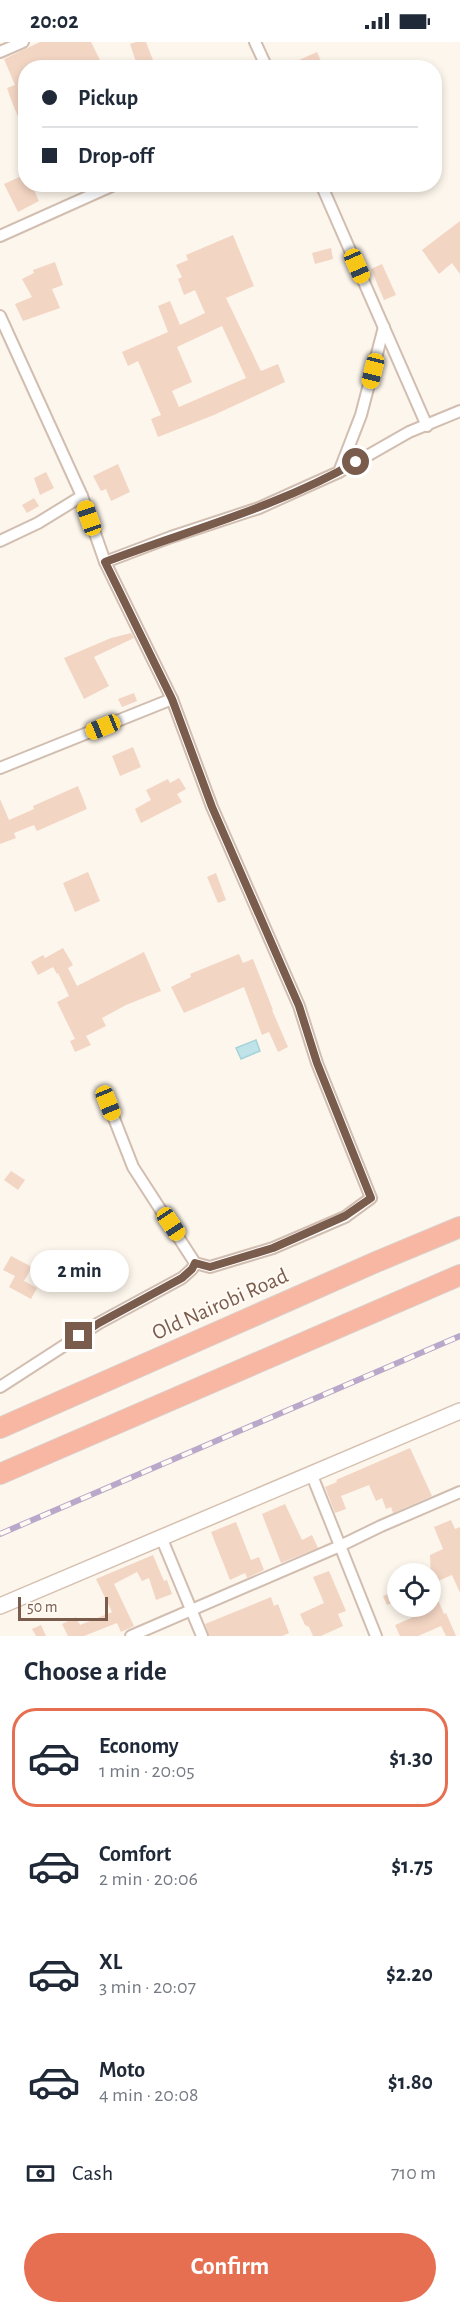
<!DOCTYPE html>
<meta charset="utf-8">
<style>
:root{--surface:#fff;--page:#f6f6f7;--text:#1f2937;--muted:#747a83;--line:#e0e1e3;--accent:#e76f51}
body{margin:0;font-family:"Alegreya Sans",sans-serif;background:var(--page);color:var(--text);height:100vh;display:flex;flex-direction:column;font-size:22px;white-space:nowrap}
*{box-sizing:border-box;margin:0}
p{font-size:20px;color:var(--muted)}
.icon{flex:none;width:33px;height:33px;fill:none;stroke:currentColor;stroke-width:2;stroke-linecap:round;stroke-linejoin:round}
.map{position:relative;height:1594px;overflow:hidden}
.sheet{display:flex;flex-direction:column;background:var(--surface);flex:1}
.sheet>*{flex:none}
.guide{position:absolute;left:18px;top:18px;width:424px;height:132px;border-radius:24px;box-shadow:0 3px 9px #0003;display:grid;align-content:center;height:132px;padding:0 24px;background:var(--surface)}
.fabs{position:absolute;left:387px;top:1521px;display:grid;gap:12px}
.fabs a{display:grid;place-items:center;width:54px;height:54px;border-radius:50%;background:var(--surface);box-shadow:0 3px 9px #0003;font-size:30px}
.scale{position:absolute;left:18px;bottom:15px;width:90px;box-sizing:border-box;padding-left:6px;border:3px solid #7a5c4d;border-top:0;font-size:16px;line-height:21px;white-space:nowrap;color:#7a5c4d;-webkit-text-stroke:4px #fffaf3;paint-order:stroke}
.end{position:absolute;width:27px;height:27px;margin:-14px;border:8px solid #7a5c4d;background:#fff;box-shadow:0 0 0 3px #fff}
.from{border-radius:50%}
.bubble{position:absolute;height:42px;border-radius:21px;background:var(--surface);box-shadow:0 3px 9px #0003;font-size:20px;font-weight:700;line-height:42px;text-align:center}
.car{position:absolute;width:18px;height:36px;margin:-18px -9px;border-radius:8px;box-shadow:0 0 4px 2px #0007;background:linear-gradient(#f5c518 24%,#345 0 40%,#f5c518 0 76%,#345 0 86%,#f5c518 0)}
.guide b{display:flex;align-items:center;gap:21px;height:57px;font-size:22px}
.guide b+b{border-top:2px solid var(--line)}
.guide i{width:15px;height:15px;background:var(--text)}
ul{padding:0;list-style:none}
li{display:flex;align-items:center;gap:18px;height:99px;margin:0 12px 9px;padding:0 12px;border:3px solid transparent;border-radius:24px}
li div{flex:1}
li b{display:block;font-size:22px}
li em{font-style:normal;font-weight:700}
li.active{border-color:var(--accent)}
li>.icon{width:54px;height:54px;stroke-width:1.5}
h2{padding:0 24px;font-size:27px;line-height:72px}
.pay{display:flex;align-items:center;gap:15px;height:66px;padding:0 24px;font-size:22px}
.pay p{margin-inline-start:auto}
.action{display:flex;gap:12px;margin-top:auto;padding:12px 24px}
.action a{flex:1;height:69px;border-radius:36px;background:var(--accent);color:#fff;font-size:24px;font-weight:700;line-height:69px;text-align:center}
.status{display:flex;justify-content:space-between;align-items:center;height:42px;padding:0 30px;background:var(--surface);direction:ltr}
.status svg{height:16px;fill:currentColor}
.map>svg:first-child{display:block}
.water{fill:#bfe3e8;stroke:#a5d3da;stroke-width:1.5}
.building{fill:#f3d5c3;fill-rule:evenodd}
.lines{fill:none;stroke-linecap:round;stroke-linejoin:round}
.street-casing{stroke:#d1beb0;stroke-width:14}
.secondary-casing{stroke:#d6c0b0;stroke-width:18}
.highway-casing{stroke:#dad1cd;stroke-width:22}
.street{stroke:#fff;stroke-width:10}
.secondary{stroke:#fff;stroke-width:15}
.highway{stroke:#f7b7a3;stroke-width:20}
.rail-casing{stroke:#b9a8c9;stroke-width:6}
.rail{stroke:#fffaf3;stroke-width:4;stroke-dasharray:11;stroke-linecap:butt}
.route{stroke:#7a5c4d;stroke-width:8}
.labels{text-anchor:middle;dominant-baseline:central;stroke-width:4.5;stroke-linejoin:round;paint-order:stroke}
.street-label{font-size:22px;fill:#7a5c4d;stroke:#fffaf3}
</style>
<div class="status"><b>20:02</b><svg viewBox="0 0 49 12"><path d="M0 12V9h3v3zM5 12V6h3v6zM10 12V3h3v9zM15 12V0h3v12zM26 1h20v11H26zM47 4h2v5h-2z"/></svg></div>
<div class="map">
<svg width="460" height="1594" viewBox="0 0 460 1594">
<rect width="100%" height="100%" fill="#fdf6ec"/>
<!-- water -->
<polygon class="water" points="256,998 260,1009 241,1017 236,1006"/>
<!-- building -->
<g class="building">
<polygon points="40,0 91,0 104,26 26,26 25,92 10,55 7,46 15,43 4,17"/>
<polygon points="136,0 146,0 156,26 138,26 130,2"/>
<polygon points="317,10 324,26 281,26"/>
<polygon points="26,132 26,142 31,142 39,159 18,170 4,142"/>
<polygon points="460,179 460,232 452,221 439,232 422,208"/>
<path d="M233 193 254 244 226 256 261 329 278 322 285 340 214 373 158 395 151 377 161 373 138 319 128 324 122 310 168 290 158 264 170 259 180 283 205 271 195 248 184 253 178 237 182 235 176 223 188 218 186 213ZM222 284 246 336 179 365 172 349 192 340 177 305Z"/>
<polygon points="331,206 333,217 315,222 312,211"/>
<polygon points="55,220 63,243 52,247 60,266 23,279 15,262 32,255 22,237 34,231 33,228"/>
<polygon points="382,222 396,253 384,258 371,227"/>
<polygon points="118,422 130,450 111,459 106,447 101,449 93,434"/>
<polygon points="46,430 54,446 40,453 34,436"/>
<polygon points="34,456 39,464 27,471 22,463"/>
<polygon points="131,591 134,596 94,615 109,644 84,657 64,616 111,596"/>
<polygon points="134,651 137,659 122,665 118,657"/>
<polygon points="133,705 141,725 120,734 112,714"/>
<polygon points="179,736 186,747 177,752 182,760 141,781 135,767 151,758 146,748 168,737 170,741"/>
<polygon points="78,744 87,767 37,789 34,783 14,791 16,796 0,802 0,757 9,778 34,767 33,764"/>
<polygon points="88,830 100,859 75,870 63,841"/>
<polygon points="216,831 226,858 218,861 207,835"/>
<polygon points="63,906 73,923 68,926 77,944 144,910 161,949 126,963 102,976 106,984 86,994 91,1003 75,1010 70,999 75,997 57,960 69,954 58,931 57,932 53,925 38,933 31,920 43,913 45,916"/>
<polygon points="239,912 243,921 253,917 273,968 272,968 288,1005 278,1010 269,990 262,993 244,945 184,971 171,945 191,935 190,932"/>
<polygon points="11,1129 25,1138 18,1148 4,1138"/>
<polygon points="11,1214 32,1225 24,1239 37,1246 31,1257 9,1245 15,1234 3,1228"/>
<polygon points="410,1406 432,1454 393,1471 391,1465 386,1467 382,1456 376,1459 369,1443 341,1454 346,1467 335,1471 325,1445 337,1440 336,1438"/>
<polygon points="285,1462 302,1498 312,1493 318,1506 281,1521 262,1472"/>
<polygon points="451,1478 455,1487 460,1485 460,1551 452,1533 431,1542 444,1572 446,1571 456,1594 446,1594 441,1584 418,1594 400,1594 395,1583 432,1567 430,1513 443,1507 434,1485"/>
<polygon points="236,1480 251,1518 259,1515 264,1528 247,1536 245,1531 230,1538 211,1490"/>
<polygon points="153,1513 164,1539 167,1538 172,1552 156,1558 149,1536 142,1539 137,1530 114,1542 134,1584 121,1590 117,1581 84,1594 68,1594 62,1582 76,1575 80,1583 112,1570 96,1537"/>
<polygon points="329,1529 346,1569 338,1572 343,1584 321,1594 313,1594 309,1585 305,1583 300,1572 324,1561 313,1535"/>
<polygon points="398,1548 398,1559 387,1563 383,1554"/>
<polygon points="271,1555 274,1564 278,1562 289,1591 282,1594 209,1594 205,1582"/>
<polygon points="41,1583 46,1594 36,1594 32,1587"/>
</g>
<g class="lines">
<!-- street casing -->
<g class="street-casing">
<g id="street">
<polyline points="255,0 267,26"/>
<polyline points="0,10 23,0"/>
<polyline points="321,142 427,384"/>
<polyline points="0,194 116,142"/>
<polyline points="0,274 82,454 105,520 172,657 212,765 299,964 317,1021 371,1156 345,1175 273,1206 210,1225 195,1221"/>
<polyline points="339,430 361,373 384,285"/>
<polyline points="0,499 38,481 82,454"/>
<polyline points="105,520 171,495 259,466 339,430 409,390 460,369"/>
<polyline points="0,726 172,657"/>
<polyline points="0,1345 99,1281 182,1236 192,1227 195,1221 133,1125 108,1061"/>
<polyline points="311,1431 376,1594"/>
<polyline points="161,1495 202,1594"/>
<polyline points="131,1594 340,1504 381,1484 460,1450"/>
</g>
</g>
<!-- secondary casing -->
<g class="secondary-casing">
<polyline id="secondary" points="0,1564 460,1369"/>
</g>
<!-- highway casing -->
<g class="highway-casing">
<g id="highway">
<polyline points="0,1386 376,1220 460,1185"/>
<polyline points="0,1432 460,1233"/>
</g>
</g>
<!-- street -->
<use href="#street" class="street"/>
<!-- secondary -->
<use href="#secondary" class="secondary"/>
<!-- highway -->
<use href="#highway" class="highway"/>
<!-- rail casing -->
<g class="rail-casing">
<polyline id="rail" points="0,1492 460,1294"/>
</g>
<!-- rail -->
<use href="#rail" class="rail"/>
</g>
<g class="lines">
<!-- route -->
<path class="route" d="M79 1294 99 1281 182 1236 192 1227 195 1221 210 1225 273 1206 345 1174 371 1156 317 1021 299 964 212 765 172 657 105 520C189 488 278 465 356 420"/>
</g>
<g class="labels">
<!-- street labels -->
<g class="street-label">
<text transform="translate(220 1262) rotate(-24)">Old Nairobi Road</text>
</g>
</g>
</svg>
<div class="fabs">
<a><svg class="icon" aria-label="locate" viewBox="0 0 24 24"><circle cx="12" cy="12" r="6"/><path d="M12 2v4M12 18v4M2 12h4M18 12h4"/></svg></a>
</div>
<div class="scale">50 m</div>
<i class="end from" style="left:356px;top:420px"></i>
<i class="end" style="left:79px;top:1294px"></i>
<div class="bubble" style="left:30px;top:1208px;width:99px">2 min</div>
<i class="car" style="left:357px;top:224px;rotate:156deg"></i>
<i class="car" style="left:373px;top:329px;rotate:194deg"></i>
<i class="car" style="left:89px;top:476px;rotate:341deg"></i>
<i class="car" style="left:103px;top:685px;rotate:248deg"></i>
<i class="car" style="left:108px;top:1061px;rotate:158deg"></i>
<i class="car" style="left:171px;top:1182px;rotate:146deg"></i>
<div class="guide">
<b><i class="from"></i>Pickup</b>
<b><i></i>Drop-off</b>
</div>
</div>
<section class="sheet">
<h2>Choose a ride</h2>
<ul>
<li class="active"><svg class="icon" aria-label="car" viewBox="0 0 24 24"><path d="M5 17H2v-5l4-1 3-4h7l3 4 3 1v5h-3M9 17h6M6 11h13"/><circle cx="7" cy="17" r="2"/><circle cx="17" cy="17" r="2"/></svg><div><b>Economy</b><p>1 min · 20:05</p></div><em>$1.30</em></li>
<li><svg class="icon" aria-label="car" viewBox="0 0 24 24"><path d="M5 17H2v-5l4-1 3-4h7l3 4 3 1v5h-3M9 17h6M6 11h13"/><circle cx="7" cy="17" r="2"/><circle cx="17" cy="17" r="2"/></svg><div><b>Comfort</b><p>2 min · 20:06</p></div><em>$1.75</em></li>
<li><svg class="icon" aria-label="car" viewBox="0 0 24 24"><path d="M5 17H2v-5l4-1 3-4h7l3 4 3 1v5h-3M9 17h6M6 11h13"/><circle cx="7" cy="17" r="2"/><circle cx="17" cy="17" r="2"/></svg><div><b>XL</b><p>3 min · 20:07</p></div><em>$2.20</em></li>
<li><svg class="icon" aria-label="car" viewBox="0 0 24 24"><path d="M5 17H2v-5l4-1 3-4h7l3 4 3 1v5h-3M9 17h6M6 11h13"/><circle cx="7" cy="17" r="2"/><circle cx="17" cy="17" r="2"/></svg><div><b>Moto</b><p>4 min · 20:08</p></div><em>$1.80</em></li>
</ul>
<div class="pay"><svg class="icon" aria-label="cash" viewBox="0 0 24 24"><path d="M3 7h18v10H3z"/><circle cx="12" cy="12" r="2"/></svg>Cash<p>710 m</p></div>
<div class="action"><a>Confirm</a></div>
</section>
